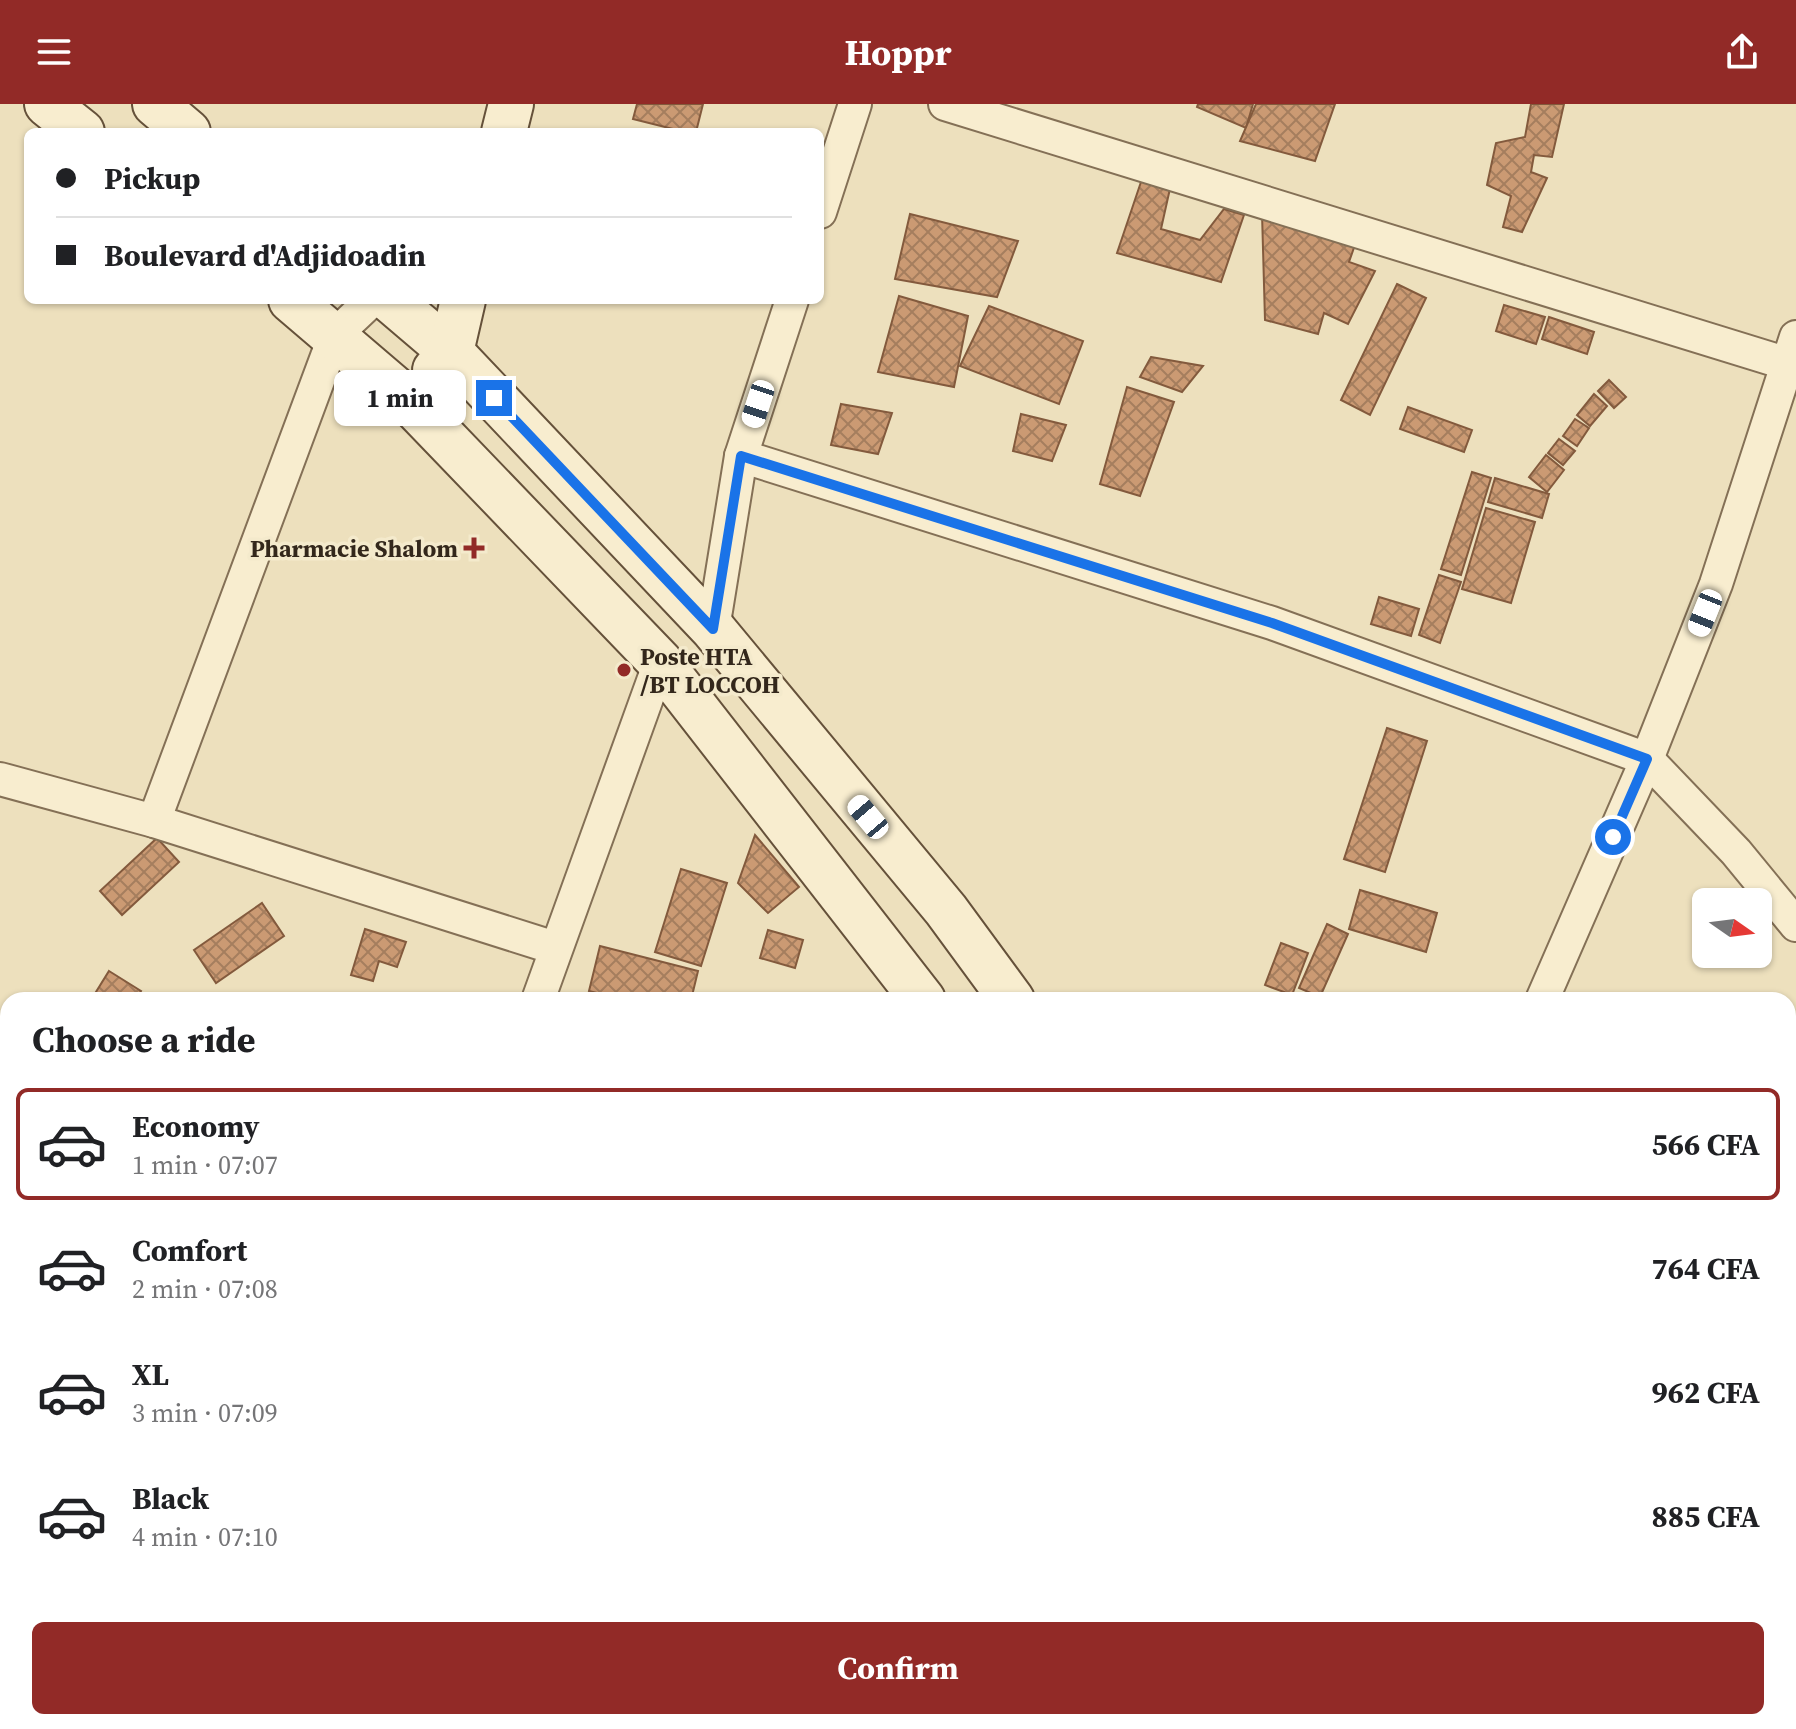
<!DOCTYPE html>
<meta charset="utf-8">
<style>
:root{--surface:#fff;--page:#f2f2f2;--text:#202124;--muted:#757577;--line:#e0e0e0;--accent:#922a27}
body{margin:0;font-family:"Source Serif 4",serif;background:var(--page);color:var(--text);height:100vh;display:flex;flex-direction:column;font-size:30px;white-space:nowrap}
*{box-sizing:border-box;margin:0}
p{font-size:26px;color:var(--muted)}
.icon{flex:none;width:44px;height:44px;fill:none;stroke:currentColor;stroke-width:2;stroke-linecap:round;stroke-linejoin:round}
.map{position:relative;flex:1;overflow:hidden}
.details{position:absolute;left:0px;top:888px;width:1796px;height:738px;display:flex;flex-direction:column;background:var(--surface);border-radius:24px 24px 0 0;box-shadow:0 2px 6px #0004}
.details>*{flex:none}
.top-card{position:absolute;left:24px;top:24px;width:800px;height:176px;border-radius:12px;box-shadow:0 2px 6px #0004;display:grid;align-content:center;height:176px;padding:0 32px;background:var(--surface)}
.needle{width:52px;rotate:104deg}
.fabs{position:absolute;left:1692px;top:784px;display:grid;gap:16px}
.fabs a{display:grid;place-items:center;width:80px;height:80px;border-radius:12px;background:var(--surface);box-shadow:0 2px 6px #0004;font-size:40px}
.end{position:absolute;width:36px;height:36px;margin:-18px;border:10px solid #1a73e8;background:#fff;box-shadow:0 0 0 4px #fff}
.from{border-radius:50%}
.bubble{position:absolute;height:56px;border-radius:12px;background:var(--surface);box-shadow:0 2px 6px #0004;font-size:26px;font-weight:700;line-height:56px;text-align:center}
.car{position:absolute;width:24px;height:48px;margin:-24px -12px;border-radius:10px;box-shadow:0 0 6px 2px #0007;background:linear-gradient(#fff 24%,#345 0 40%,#fff 0 76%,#345 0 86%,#fff 0)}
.top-card b{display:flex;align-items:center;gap:28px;height:76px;font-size:30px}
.top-card b+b{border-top:2px solid var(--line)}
.top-card i{width:20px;height:20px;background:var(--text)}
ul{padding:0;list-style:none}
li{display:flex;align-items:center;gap:24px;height:112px;margin:0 16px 12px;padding:0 16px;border:4px solid transparent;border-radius:12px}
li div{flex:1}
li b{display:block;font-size:30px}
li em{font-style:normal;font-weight:700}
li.active{border-color:var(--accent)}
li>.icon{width:72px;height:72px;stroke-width:1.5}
h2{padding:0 32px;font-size:36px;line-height:96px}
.primary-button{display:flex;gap:16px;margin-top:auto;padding:16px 32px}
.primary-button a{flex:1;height:92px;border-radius:12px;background:var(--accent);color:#fff;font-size:32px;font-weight:700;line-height:92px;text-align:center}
header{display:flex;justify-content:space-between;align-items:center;height:104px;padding:0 32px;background:var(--accent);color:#fff;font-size:36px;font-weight:700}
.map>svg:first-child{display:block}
.building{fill:url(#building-cross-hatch);stroke:#835a3d;stroke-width:2}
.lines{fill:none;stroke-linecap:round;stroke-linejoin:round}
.street-casing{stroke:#847056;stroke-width:36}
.secondary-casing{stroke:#65513a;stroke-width:48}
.street{stroke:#f8edcf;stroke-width:32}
.secondary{stroke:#f8edcf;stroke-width:44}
.route{stroke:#1a73e8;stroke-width:10}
.poi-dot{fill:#922a27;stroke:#f4eacc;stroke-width:3}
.labels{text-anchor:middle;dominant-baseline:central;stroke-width:7;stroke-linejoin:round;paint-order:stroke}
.poi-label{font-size:24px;font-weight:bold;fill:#33271b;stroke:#f4eacc;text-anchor:end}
</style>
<header><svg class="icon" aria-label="menu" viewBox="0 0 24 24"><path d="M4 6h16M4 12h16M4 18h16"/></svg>Hoppr<svg class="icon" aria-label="share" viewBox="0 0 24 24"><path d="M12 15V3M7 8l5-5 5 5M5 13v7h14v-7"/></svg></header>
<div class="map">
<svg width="1796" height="1625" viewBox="0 0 1796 1625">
<defs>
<pattern id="building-cross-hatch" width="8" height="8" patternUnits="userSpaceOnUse" patternTransform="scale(2)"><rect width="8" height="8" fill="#cb9a73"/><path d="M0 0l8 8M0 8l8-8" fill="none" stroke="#a57e5e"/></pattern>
</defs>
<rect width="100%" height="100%" fill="#ede0bd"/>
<!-- building -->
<g class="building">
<polygon points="637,0 703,0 696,28 685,28 633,15"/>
<polygon points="1198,0 1253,0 1246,24 1197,3"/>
<polygon points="1256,0 1335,0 1315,57 1240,37"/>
<polygon points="1531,0 1564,0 1552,53 1534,51 1531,68 1547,74 1522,128 1503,123 1511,92 1487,81 1496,39 1525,33"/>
<polygon points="1144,69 1171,80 1161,125 1200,136 1224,105 1244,111 1221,178 1117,149"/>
<polygon points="1262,109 1357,135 1349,158 1375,167 1348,220 1324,209 1318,230 1265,216"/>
<polygon points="910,110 1018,137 997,193 895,175"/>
<polygon points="1397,180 1426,194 1370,311 1341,296"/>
<polygon points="899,192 968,212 954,283 878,268"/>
<polygon points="1504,201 1545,213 1536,240 1496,227"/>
<polygon points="989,202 1083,237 1059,300 960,262"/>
<polygon points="1549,213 1594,228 1587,250 1542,235"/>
<polygon points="1151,253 1203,262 1182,288 1140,273"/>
<polygon points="1609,276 1626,293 1614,304 1598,287"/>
<polygon points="1127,283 1174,298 1140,392 1100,380"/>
<polygon points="1594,290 1607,302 1590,322 1577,311"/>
<polygon points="841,300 892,309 878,350 831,341"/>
<polygon points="1408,303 1472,326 1464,348 1400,325"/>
<polygon points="1021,310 1066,321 1052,357 1013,347"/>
<polygon points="1575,315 1589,324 1577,342 1563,332"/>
<polygon points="1559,335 1575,347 1563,361 1548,349"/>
<polygon points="1546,351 1564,366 1547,388 1529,373"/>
<polygon points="1472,368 1491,374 1461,471 1441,465"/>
<polygon points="1495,374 1549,390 1542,414 1488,398"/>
<polygon points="1486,404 1535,418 1511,499 1462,485"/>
<polygon points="1439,471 1461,478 1440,539 1419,531"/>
<polygon points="1379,493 1419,505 1411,532 1371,520"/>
<polygon points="1387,624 1427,637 1385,768 1344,755"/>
<polygon points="755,731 799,783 768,809 738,779"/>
<polygon points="157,734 179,758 122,811 100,787"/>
<polygon points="681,765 727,779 701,862 655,848"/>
<polygon points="1360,786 1437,809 1426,848 1349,825"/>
<polygon points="262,799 284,832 216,879 194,846"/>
<polygon points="1327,820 1348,830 1320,893 1299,884"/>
<polygon points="365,825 406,838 397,863 379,857 373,877 351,871"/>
<polygon points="768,826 803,836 795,864 760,854"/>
<polygon points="1281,839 1308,849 1292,891 1265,881"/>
<polygon points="600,842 698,867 691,896 624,896 589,887"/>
<polygon points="109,867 141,887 135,896 91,896"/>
<polygon points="0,916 8,920 8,974 0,969"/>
<polygon points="0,1147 8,1149 8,1190 0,1188"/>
<polygon points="0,1472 8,1474 8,1501 0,1500"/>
</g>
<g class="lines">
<!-- street casing -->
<g class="street-casing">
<g id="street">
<polyline points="945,0 1788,260"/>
<polyline points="820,108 855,0"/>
<polyline points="741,352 1272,519 1647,655 1736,748 1796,821"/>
<polyline points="713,525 741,352 792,196"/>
<polyline points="0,675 154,717 555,844"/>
<polyline points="154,717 335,231 372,196"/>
<polyline points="538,896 660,558"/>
<polyline points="1542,896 1647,655 1716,480 1796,233"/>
<polyline points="0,1102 8,1104"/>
<polyline points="1788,1147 1796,1149"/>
<polyline points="0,1319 8,1310"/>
<polyline points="1788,1595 1796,1597"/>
<polyline points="11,1618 35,1625"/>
<polyline points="316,1625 318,1618"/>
<polyline points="749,1625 751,1618"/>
</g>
</g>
<!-- secondary casing -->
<g class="secondary-casing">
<g id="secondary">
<polyline points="47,0 82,28"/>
<polyline points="155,0 188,28"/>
<polyline points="504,28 511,0"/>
<polyline points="291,196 408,296 660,558 923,896"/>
<polyline points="390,196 451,248 713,525 946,806 1012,896"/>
<polyline points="435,266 451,248 463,196"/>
<polyline points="1452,1618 1457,1625"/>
<polyline points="1540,1618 1545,1625"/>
</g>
</g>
<!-- street -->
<use href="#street" class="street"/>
<!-- secondary -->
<use href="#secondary" class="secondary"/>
</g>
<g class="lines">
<!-- route -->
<polyline class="route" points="494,294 713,525 741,352 1272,519 1647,655 1613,733"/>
</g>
<!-- markers -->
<g class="poi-dot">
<path d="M470 432h8v8h8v8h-8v8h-8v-8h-8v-8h8z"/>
<circle cx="624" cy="566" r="8"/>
</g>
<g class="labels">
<!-- poi labels -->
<g class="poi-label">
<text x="458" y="444">Pharmacie Shalom</text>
<text x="640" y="552" text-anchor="start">Poste HTA<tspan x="640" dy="28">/BT LOCCOH</tspan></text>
</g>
</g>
</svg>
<div class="fabs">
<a><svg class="needle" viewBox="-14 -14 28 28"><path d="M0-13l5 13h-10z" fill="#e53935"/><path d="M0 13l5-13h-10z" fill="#757577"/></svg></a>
</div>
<i class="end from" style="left:1613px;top:733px"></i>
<i class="end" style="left:494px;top:294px"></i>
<div class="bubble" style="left:334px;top:266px;width:132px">1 min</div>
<i class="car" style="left:758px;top:300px;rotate:198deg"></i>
<i class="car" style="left:1705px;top:509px;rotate:202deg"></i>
<i class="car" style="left:868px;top:713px;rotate:320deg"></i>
<div class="top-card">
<b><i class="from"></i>Pickup</b>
<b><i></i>Boulevard d'Adjidoadin</b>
</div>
<section class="details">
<h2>Choose a ride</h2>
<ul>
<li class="active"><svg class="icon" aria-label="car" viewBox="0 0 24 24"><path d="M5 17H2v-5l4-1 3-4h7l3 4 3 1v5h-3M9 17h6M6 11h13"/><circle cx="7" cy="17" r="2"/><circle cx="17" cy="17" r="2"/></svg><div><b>Economy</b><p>1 min · 07:07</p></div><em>566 CFA</em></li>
<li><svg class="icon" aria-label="car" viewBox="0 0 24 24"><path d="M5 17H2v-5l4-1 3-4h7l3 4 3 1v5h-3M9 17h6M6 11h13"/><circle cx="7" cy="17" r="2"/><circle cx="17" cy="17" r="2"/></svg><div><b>Comfort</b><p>2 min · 07:08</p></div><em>764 CFA</em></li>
<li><svg class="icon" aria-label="car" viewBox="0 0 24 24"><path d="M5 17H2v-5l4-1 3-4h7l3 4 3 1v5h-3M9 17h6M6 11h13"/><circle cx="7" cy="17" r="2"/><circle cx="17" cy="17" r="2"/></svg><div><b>XL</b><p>3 min · 07:09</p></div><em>962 CFA</em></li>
<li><svg class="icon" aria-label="car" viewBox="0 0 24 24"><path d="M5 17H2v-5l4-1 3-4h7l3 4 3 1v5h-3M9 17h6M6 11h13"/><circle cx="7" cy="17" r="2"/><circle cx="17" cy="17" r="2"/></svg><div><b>Black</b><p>4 min · 07:10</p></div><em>885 CFA</em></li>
</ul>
<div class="primary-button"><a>Confirm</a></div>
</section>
</div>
